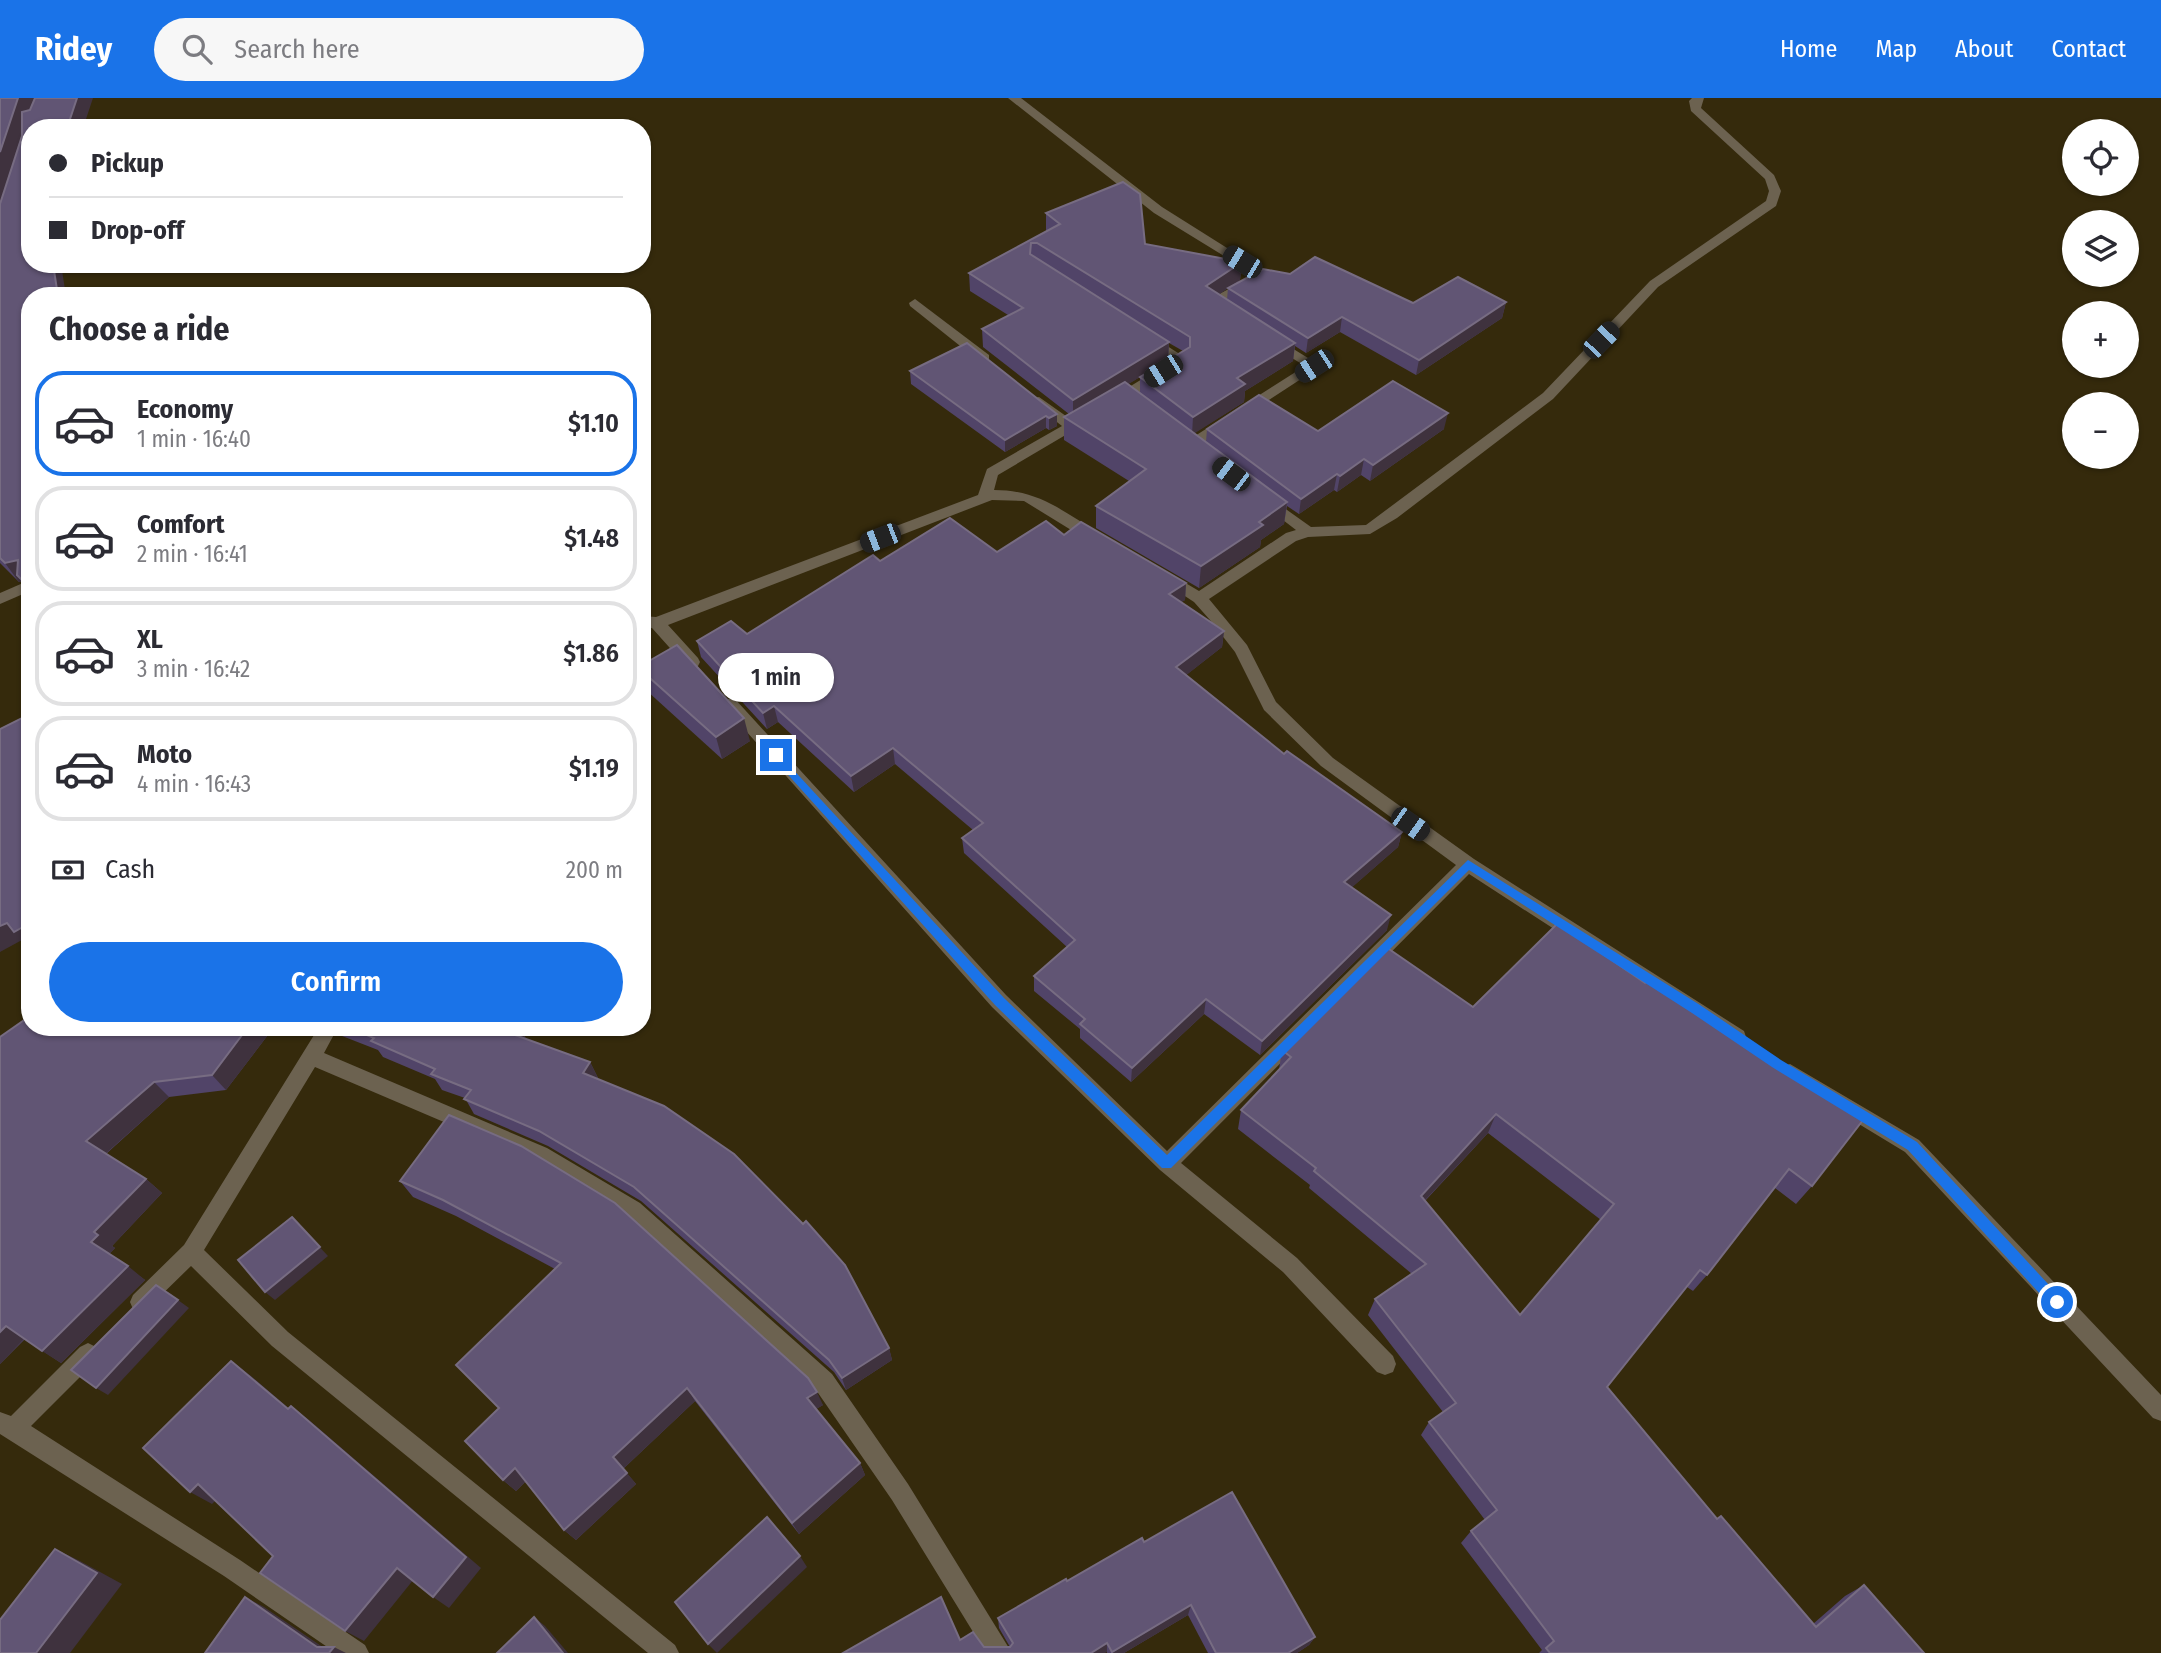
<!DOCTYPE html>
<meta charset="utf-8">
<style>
:root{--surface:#fff;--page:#f7f7f7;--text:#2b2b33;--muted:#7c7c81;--line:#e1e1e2;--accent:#1a73e8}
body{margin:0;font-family:"Fira Sans Condensed",sans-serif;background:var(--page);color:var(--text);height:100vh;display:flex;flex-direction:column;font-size:26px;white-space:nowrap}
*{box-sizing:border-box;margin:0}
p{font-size:23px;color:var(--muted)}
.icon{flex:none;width:38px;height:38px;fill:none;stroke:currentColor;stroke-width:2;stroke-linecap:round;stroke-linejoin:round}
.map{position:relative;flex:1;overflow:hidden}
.side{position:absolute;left:21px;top:189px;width:630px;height:749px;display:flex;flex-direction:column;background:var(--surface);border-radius:28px;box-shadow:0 2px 5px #0004}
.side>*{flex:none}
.hud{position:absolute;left:21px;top:21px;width:630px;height:154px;border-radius:28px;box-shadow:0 2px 5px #0004;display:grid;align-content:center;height:154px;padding:0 28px;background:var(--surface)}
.controls{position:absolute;left:2062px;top:21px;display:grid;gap:14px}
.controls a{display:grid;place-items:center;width:77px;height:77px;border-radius:50%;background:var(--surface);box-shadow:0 2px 5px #0004;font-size:35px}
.end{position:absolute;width:32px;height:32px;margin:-16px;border:9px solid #1a73e8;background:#fff;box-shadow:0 0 0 4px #fff}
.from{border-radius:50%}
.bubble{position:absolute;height:49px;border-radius:24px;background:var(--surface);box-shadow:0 2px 5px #0004;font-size:23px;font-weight:600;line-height:49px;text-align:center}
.car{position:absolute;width:21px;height:42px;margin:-21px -10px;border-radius:9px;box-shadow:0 0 5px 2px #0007;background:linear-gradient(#222 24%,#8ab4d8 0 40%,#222 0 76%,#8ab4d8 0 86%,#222 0)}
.hud b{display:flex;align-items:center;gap:24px;height:66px;font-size:26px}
.hud b+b{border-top:2px solid var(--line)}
.hud i{width:18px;height:18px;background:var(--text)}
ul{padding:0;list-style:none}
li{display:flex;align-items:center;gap:21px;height:105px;margin:0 14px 10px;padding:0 14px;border:4px solid var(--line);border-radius:28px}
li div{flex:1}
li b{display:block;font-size:26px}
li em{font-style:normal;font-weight:600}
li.on{border-color:var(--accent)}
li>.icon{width:63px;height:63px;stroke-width:1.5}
h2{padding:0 28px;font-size:32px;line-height:84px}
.pay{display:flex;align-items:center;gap:18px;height:77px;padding:0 28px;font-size:26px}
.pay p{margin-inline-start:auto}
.button{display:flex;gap:14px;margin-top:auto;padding:14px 28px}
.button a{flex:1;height:80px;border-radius:42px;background:var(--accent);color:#fff;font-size:28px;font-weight:600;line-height:80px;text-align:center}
header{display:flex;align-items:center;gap:42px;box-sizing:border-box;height:98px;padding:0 35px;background:var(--accent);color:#fff}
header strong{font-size:33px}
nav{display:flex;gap:38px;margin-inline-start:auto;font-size:24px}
.search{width:490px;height:63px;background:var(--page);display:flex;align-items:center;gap:18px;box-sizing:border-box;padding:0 24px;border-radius:38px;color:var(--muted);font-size:26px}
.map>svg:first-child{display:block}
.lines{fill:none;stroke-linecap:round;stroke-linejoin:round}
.street{fill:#6c6250;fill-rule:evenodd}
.wall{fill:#514468;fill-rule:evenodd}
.shaded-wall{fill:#3f323e}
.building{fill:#615574;stroke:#776c82;stroke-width:2;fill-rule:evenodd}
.route{fill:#1a73e8}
</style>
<header>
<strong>Ridey</strong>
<div class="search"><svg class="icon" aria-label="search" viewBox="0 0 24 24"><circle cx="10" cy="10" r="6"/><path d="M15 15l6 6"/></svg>Search here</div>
<nav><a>Home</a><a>Map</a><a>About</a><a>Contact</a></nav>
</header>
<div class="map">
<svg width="2161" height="1555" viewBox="0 0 2161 1555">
<rect width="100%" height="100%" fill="#352a0c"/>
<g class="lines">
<!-- street -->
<g class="street">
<polygon points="1008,0 1021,0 1162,109 1270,177 1222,205 1229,211 1228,214 1218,214 1208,208 1208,202 1255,177 1154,115"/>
<polygon points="1692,0 1704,0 1701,10 1774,77 1781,93 1776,108 1658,189 1553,301 1397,420 1370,436 1308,439 1296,443 1209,501 1247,547 1276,604 1333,660 1474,761 1744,933 1746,939 1744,945 1737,947 1730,945 1469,776 1181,1065 1297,1160 1393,1258 1396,1266 1393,1274 1385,1277 1377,1274 1283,1174 1160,1072 992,909 721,605 723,601 735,601 1006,897 1167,1053 1456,767 1321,668 1264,612 1235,554 1210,522 1194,504 1159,481 1162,477 1172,477 1199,493 1286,435 1296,432 1261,405 1259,402 1266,397 1311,429 1366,427 1543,295 1650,183 1766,103 1769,93 1765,81 1691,13 1689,3"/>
<polygon points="915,201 989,257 989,263 979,263 910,208 909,205"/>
<polygon points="1150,237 1189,262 1135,297 1142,303 1135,307 1121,300 1121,294 1173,262 1145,244 1143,241"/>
<polygon points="1274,239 1321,268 1197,349 1187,349 1187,343 1305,268 1269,246 1269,240"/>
<path d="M1039 299 1073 323 1084 318 1091 322 998 377 994 392C1039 392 1062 413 1099 435L1101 439 1099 443H1089L1024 403 992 402 668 527 698 560 700 564 698 568H686L652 530 642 529V518L656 519 978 397 987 371 1062 328 1034 306V300Z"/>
<polygon points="30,482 30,493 0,506 0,495"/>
<polygon points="319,929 338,929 324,955 547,1050 640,1105 832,1276 908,1386 1012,1555 986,1555 892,1402 816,1292 626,1119 533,1062 315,969 204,1152 288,1234 675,1547 679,1555 648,1555 272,1248 191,1168 147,1211 140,1214 133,1211 130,1204 133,1197 184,1147"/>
<polygon points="1790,966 1919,1042 2161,1297 2161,1323 2153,1320 1905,1054 1783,980 1780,974 1783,968"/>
<polygon points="88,1245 96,1249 99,1256 96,1263 31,1328 240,1462 365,1547 369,1555 336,1555 224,1478 0,1336 0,1314 11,1318 80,1249"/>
</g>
</g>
<!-- wall -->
<g class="wall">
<polygon points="0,0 30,30 30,494 22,483 19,484 0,465 0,106 21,42 0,105"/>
<path d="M1046 115 1145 146 1242 164 1240 182 1234 187 1413 205 1506 204 1502 220 1416 277 1340 234 1306 255 1295 248 1293 263 1245 293 1244 304 1194 335 1206 344 1207 331 1318 333 1444 331 1370 383 1361 377 1337 394 1334 392 1299 416 1287 408 1284 426 1261 442 1260 449 1199 490 1096 430V408L1129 383 1064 342V319L1069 316 983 249 982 231 1008 217 970 193 969 175 1046 133ZM1228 190 1227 202 1219 196ZM1169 245 1183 253 1140 279V295L1128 286 1168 262Z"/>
<polygon points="910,273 1057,316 1057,328 1049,332 1046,330 1005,354 911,286"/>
<polygon points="1064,437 1186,485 1185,502 1181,504 1224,533 1222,549 1186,577 1284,656 1402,734 1398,749 1352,789 1387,832 1260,957 1204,916 1131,984 1080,940 1080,931 1034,893 1034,878 1067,849 964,755 962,740 973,732 895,666 854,694 778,624 767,631 701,559 697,543 747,536 880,463 997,454"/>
<polygon points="642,567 750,643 722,661 646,592 642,581"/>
<path d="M1558 825 1812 1088 1796 1106 1775 1090 1707 1177 1693 1193 1687 1189 1607 1289 1717 1421 1813 1526 1845 1498 1864 1487 1924 1555H1539L1542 1552 1461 1445 1471 1433 1485 1422 1421 1337 1429 1324 1443 1314 1368 1217 1375 1201 1412 1176 1309 1090 1310 1087 1238 1031 1241 1012 1279 972 1282 952 1473 909ZM1488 1035 1601 1122 1520 1217 1425 1103Z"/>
<polygon points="30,929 274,929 226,992 169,999 106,1056 146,1081 162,1095 112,1148 115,1150 109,1156 145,1182 61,1265 25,1241 0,1266 0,939"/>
<polygon points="332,929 518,929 520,930 526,941 590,964 598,980 598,981 889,1250 892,1262 846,1292 834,1274 641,1103 548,1048 474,1016 465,1000 442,992 435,981 383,959 378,952 337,936"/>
<polygon points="449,1017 823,1307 816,1311 860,1365 865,1377 799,1436 695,1303 623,1371 636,1386 576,1442 564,1432 526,1383 516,1393 503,1382 499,1310 555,1171 456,1118 413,1099 400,1083"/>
<polygon points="1144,1444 1315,1539 1309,1547 1297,1555 1208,1555 1188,1517 1124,1555 1107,1555 1107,1554 843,1555 960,1542 984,1549 1010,1549 999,1530 998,1520"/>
</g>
<!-- shaded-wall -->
<g class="shaded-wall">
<polygon points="18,0 35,0 0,105 0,54"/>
<polygon points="77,0 93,0 83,30 67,30"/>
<polygon points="1242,164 1240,182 1205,206 1206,188"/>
<polygon points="53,166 61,166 66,198 58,198"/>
<polygon points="1506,204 1502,220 1416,277 1419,262"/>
<polygon points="1342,219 1340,234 1306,255 1308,240"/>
<polygon points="1169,244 1168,262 1073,320 1073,302"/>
<polygon points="1295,245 1293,263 1245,293 1244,304 1192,337 1193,319 1237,280"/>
<polygon points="1448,315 1444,331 1370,383 1373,367"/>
<polygon points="1057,316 1057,328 1049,332 1049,320"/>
<polygon points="1046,318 1046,330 1005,354 1005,342"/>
<polygon points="1364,361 1361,377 1337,394 1340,378"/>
<polygon points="1337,376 1334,392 1299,416 1301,401"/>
<polygon points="1287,404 1284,426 1261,442 1260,449 1199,490 1201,468 1259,424"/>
<polygon points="18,462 17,477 22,483 19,484 5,465"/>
<polygon points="1186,485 1185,502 1168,513 1169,496"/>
<polygon points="1224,533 1222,549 1175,586 1176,569"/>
<polygon points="774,608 778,624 767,631 763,615"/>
<polygon points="744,620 750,643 722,661 716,639"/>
<polygon points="893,650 895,666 854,694 851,678"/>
<polygon points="1402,734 1398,749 1341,799 1344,784"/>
<polygon points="1391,817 1387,832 1260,957 1262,943"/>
<polygon points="7,825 30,825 30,850 22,842 0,854 0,828"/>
<polygon points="1206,901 1204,916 1131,984 1132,970"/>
<polygon points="248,929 274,929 226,992 212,977"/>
<polygon points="520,930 529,946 515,937"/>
<polygon points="590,964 598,980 591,991 583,975"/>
<polygon points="154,984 169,999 103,1058 86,1043"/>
<polygon points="1496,1016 1488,1035 1413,1115 1421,1098"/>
<polygon points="146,1081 162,1095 112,1148 115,1150 108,1157 91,1144 94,1134"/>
<polygon points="300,1128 328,1158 275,1202 265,1194"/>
<polygon points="128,1168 145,1182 61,1265 42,1253"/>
<polygon points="178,1202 189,1210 108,1297 96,1290"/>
<polygon points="6,1228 25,1240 0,1266 0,1234"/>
<polygon points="889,1250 892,1262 846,1292 842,1280"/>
<polygon points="231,1263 251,1278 306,1325 288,1311"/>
<polygon points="687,1290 695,1303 623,1371 613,1359"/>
<polygon points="817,1294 823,1307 813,1313 807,1300"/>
<polygon points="291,1308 309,1322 481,1470 449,1510 433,1499"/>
<polygon points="860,1365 865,1377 799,1436 792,1425"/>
<polygon points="515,1370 527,1382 516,1393 503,1382"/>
<polygon points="627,1375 636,1386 576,1442 564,1432"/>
<polygon points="198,1386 219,1399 212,1406 190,1394"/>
<polygon points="55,1451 80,1463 122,1486 70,1555 36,1555"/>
<polygon points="800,1458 807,1469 717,1555 708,1546"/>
<polygon points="397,1470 414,1481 364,1543 345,1533"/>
<polygon points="245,1499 264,1509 330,1554 334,1549 346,1555 329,1555 317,1549"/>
<polygon points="1191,1507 1188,1517 1124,1555 1112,1555"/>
<polygon points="534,1519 545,1528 568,1555 563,1555"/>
<polygon points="1315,1539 1309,1547 1297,1555 1288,1555"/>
<polygon points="1107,1545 1107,1554 1105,1555 1091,1555"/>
</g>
<!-- building -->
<g class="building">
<polygon points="0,0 18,0 0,54"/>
<polygon points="35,0 77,0 67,30 30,30 30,166 53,166 58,198 30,198 30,490 17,477 18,462 5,465 0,460 0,106 22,38 22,14 30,12"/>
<polygon points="1123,84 1140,96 1145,146 1242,164 1206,188 1295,245 1237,280 1245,286 1193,319 1140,279 1190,249 1190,239 1037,145 1031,145 1030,156 1169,244 1073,302 982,231 1023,210 969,175 1060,126 1046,115"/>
<polygon points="1315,159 1413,205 1458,179 1506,204 1419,262 1342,219 1308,240 1228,190 1263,171 1290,176"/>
<polygon points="967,245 1057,316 1049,320 1046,318 1005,342 910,273"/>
<polygon points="1393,283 1448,315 1373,367 1364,361 1340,378 1337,376 1301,401 1207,331 1259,297 1318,333"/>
<polygon points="1125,284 1287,404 1259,424 1263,427 1201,468 1096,408 1146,371 1064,319"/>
<polygon points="950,420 997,454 1046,423 1064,437 1081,424 1186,485 1169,496 1224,533 1176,569 1284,656 1287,653 1402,734 1344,784 1391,817 1262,943 1206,901 1132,970 1080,926 1085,921 1034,878 1075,842 962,740 983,725 893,650 851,678 774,608 763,615 697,543 731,523 747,536 873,457 880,463"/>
<polygon points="677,547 744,620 716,639 642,573 642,567"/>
<polygon points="30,616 30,825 14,834 7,825 0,828 0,631"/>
<path d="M1558 825 1645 885 1648 881 1716 928 1718 925 1863 1022 1812 1088 1789 1071 1707 1177 1700 1172 1607 1289 1717 1421 1721 1418 1816 1529 1864 1487 1924 1555H1550L1546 1550 1554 1543 1471 1433 1497 1412 1429 1324 1456 1305 1375 1201 1426 1166 1314 1073 1316 1070 1241 1012 1291 959 1282 952 1386 849 1473 909ZM1496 1016 1614 1106 1520 1217 1421 1098Z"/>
<polygon points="30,918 30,929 248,929 212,977 154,984 86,1043 146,1081 94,1134 98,1137 91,1144 128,1168 42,1253 6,1228 0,1234 0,939"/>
<polygon points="348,929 518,929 520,930 515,937 590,964 583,975 664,1008 734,1056 803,1126 806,1123 845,1167 889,1250 842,1280 829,1262 634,1089 539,1033 464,1001 471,992 431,976 435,971 371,943 374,940"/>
<polygon points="449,1017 521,1048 615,1105 808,1280 817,1294 807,1300 860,1365 792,1425 687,1290 613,1359 627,1375 564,1432 515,1370 503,1382 465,1343 499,1310 456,1267 561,1165 443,1102 400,1083"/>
<polygon points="292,1119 320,1149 265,1194 238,1162"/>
<polygon points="156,1187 178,1202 96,1290 71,1272"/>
<polygon points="231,1263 288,1311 291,1308 466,1459 433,1499 397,1470 345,1533 260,1475 273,1458 198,1386 190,1394 143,1350"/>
<polygon points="1232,1394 1315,1539 1288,1555 1216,1555 1191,1507 1112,1554 1107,1545 1091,1555 843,1555 941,1499 960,1542 973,1534 984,1549 1010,1549 1013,1545 998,1520 1066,1481 1067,1483 1142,1440 1144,1444"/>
<polygon points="767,1419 800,1458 708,1546 675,1504"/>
<polygon points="55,1451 97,1475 36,1555 0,1555 0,1522"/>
<polygon points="245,1499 317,1549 334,1549 329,1555 205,1555"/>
<polygon points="534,1519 563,1555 497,1555"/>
</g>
<!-- route -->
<polygon class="route" points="776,653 1004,900 1167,1057 1468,762 1700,907 1781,962 1917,1044 2061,1200 2061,1209 2052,1209 1908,1052 1772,969 1692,915 1469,772 1171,1070 1162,1070 995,907 773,660 771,657"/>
</svg>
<div class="controls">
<a><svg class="icon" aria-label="locate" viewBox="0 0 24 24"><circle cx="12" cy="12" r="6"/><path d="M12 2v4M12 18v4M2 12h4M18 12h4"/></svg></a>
<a><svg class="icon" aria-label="layers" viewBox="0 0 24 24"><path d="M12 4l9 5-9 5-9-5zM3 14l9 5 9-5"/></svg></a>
<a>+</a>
<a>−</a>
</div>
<i class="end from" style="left:2057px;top:1204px"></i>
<i class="end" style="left:776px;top:657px"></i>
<div class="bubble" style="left:718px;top:555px;width:116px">1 min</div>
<i class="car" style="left:1242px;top:164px;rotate:301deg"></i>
<i class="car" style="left:1601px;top:242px;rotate:44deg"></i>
<i class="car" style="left:1314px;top:268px;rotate:237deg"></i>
<i class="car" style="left:1163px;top:273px;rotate:238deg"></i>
<i class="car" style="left:1231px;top:376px;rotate:307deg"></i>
<i class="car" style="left:880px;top:440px;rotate:249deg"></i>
<i class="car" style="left:1410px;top:726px;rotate:125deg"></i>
<div class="hud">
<b><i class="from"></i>Pickup</b>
<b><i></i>Drop-off</b>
</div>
<section class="side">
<h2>Choose a ride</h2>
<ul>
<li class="on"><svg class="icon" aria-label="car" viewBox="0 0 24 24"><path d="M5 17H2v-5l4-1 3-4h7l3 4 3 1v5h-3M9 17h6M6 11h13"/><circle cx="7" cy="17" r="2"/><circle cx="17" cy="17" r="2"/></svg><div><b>Economy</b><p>1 min · 16:40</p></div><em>$1.10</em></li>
<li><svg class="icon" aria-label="car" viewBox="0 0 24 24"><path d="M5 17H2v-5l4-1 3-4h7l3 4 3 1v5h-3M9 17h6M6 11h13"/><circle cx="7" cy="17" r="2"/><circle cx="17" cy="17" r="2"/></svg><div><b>Comfort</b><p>2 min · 16:41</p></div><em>$1.48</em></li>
<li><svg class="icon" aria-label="car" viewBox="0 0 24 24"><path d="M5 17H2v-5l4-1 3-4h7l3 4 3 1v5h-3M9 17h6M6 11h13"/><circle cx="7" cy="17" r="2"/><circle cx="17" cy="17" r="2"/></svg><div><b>XL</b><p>3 min · 16:42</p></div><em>$1.86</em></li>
<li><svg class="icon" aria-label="car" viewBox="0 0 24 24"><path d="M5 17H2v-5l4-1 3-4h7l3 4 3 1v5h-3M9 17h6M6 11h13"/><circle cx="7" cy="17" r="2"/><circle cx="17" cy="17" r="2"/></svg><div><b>Moto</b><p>4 min · 16:43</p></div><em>$1.19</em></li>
</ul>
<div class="pay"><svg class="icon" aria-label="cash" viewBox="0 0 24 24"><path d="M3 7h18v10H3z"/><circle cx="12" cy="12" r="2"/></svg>Cash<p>200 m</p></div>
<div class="button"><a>Confirm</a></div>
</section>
</div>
